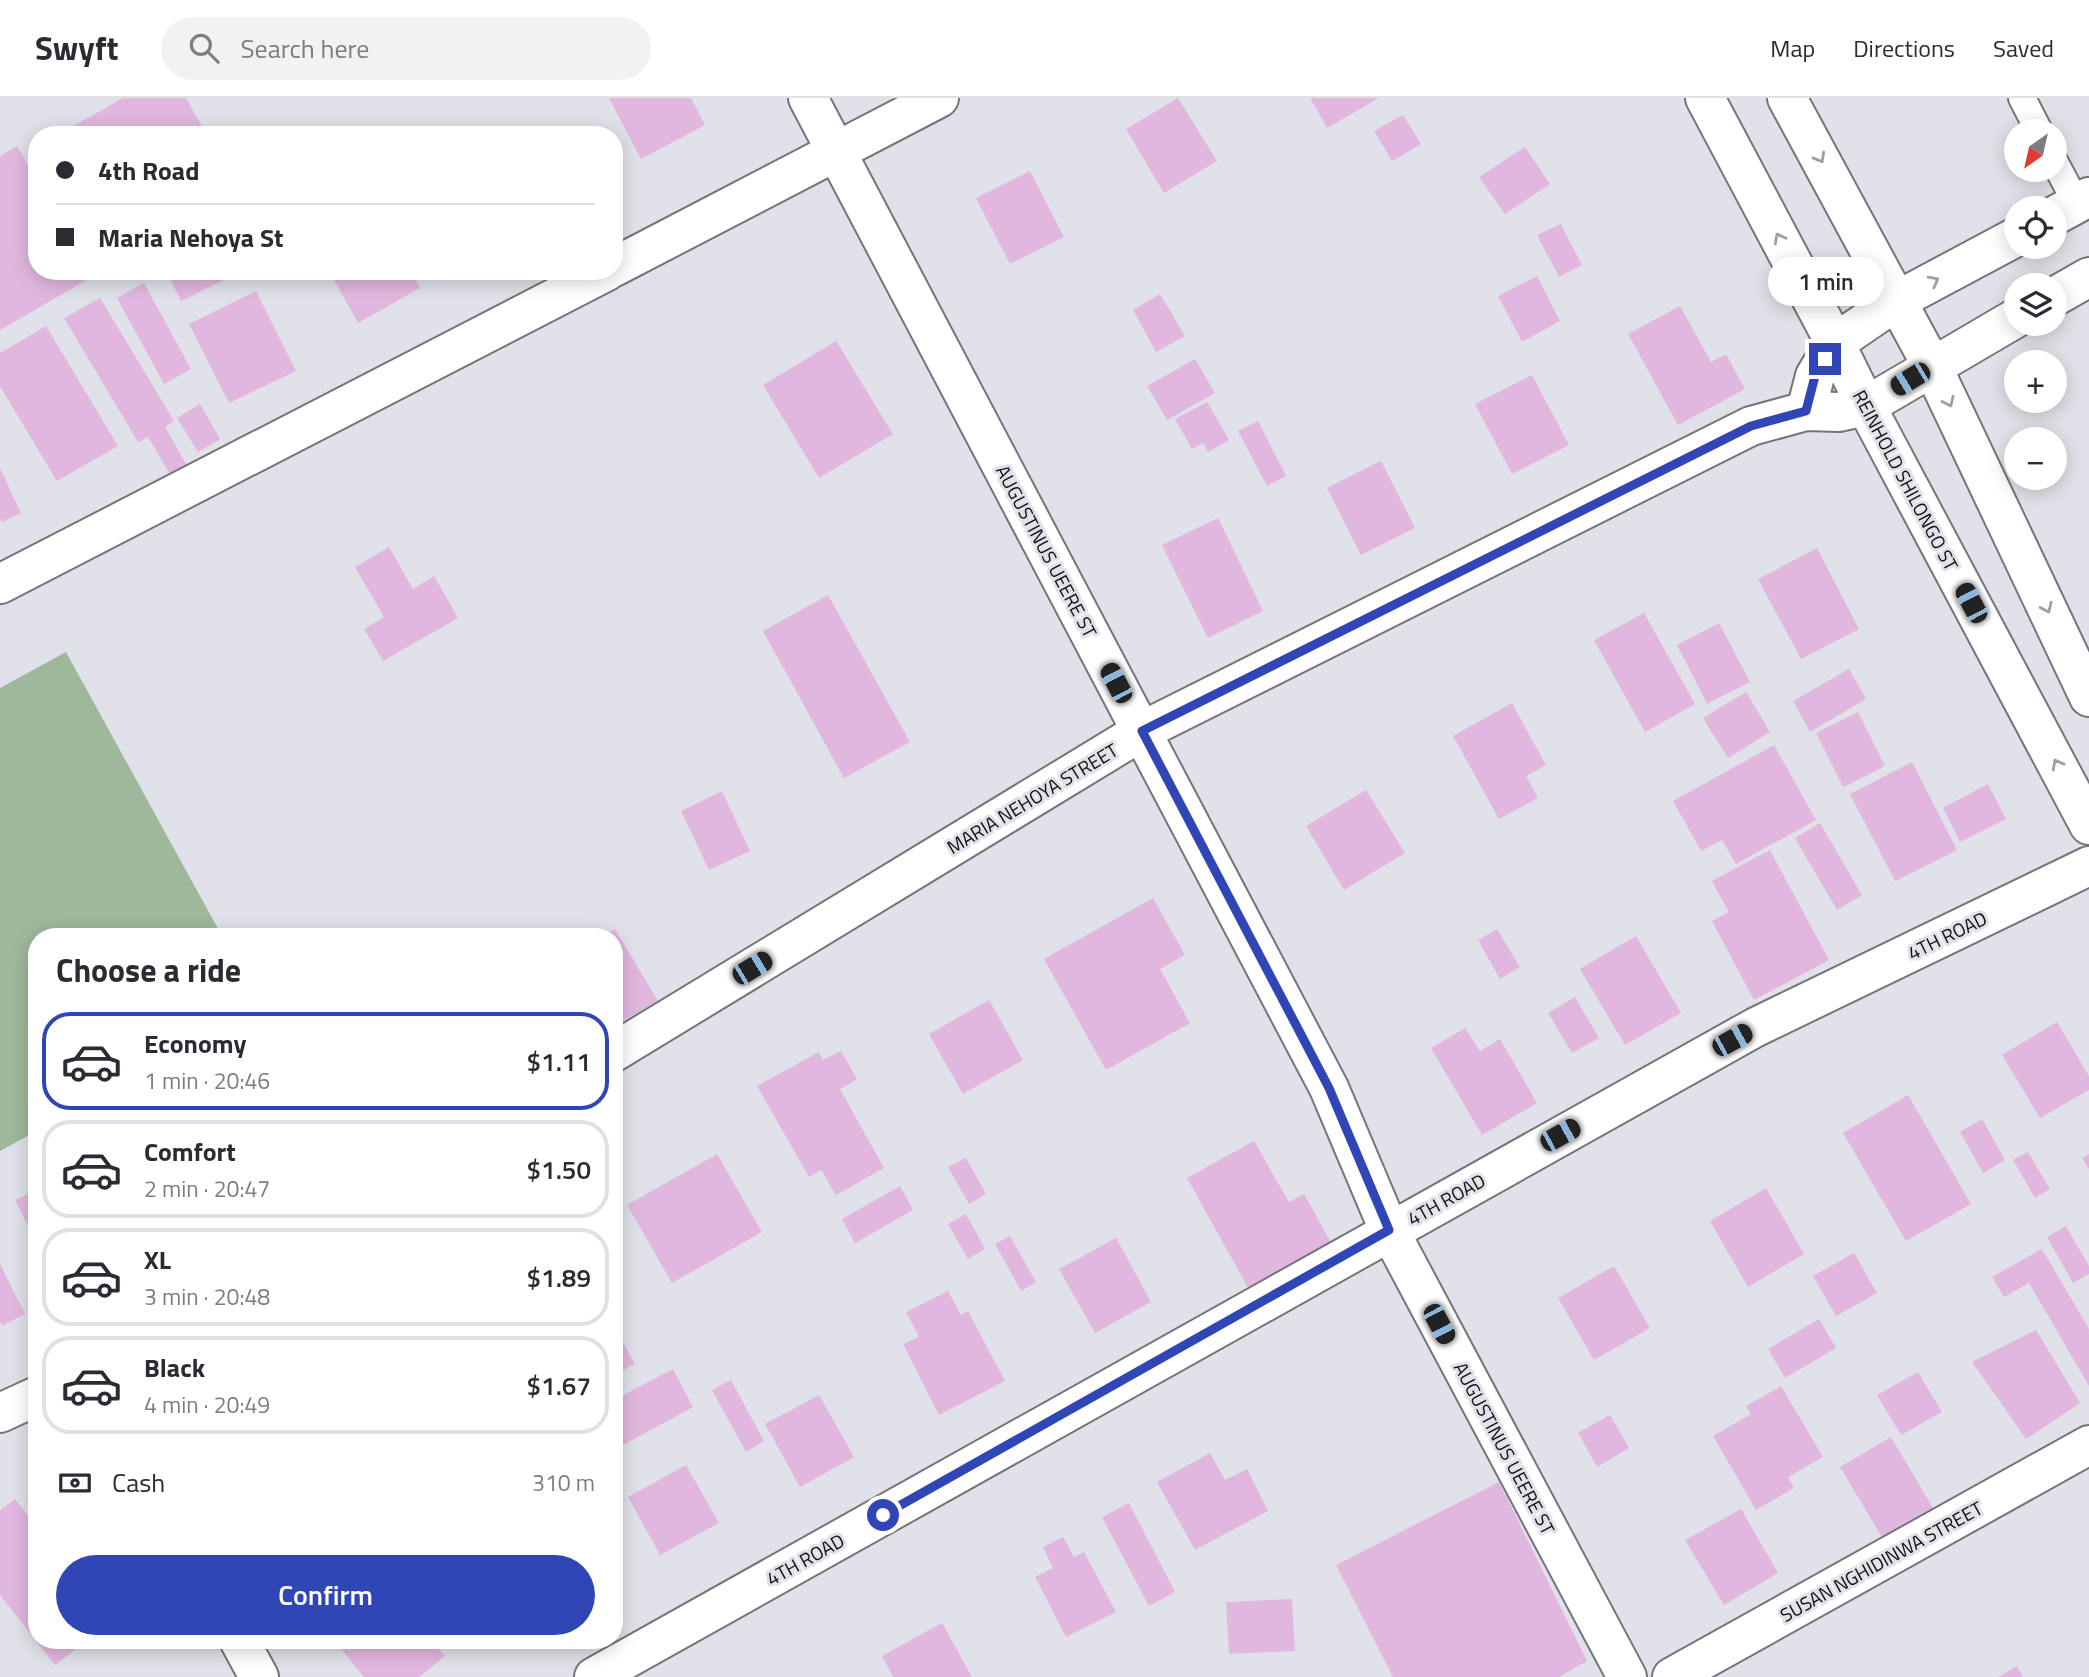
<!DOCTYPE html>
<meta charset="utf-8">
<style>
:root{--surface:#fff;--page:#f2f2f3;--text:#2b2b33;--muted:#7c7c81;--line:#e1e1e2;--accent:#3046b7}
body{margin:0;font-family:"Titillium Web",sans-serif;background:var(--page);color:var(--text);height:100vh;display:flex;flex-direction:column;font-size:26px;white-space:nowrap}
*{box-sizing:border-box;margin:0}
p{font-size:23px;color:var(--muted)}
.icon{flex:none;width:38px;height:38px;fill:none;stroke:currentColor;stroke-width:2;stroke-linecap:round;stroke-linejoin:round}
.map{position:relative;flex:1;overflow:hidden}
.drawer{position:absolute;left:28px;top:830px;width:595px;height:721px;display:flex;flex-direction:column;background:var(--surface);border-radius:28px;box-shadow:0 4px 18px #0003}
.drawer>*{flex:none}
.banner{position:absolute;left:28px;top:28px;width:595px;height:154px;border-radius:28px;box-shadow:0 4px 18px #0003;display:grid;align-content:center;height:154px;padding:0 28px;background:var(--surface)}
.needle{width:46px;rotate:214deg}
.fabs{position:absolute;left:2004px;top:21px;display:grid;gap:14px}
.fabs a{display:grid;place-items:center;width:63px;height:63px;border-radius:50%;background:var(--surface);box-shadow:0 4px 18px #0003;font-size:35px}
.end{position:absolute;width:32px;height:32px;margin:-16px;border:9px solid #3046b7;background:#fff;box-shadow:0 0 0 4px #fff}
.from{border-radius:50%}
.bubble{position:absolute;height:49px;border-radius:24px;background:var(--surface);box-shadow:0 4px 18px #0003;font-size:23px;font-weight:600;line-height:49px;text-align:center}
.car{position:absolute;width:21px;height:42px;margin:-21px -10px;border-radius:9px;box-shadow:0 0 5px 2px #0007;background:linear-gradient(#222 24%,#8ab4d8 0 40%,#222 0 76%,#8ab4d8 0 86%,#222 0)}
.banner b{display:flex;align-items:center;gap:24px;height:66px;font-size:26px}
.banner b+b{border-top:2px solid var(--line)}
.banner i{width:18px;height:18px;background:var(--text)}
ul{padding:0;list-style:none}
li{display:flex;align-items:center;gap:21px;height:98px;margin:0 14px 10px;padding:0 14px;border:4px solid var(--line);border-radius:28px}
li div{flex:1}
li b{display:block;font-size:26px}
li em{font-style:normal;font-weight:600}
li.current{border-color:var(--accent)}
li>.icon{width:63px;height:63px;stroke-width:1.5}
h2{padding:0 28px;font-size:32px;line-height:84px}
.pay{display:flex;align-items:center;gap:18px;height:77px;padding:0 28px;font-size:26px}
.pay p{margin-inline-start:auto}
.button{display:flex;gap:14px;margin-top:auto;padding:14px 28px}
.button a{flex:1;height:80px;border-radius:42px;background:var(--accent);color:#fff;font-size:28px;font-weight:600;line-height:80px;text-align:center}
header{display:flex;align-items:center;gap:42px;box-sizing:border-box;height:98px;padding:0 35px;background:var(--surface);border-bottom:2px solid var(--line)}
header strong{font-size:33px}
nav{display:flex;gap:38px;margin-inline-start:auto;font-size:24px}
.search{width:490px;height:63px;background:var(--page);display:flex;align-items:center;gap:18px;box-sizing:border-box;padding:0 24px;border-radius:38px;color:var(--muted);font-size:26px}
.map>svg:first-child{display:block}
.green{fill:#9eb89c}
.building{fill:#e2b7df}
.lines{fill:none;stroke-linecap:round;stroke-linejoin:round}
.service-casing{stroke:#74757b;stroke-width:30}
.minor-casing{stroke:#74757b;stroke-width:42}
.service{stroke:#fff;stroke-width:26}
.minor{stroke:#fff;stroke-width:38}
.oneway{stroke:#9f9fa0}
.route{stroke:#3046b7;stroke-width:9}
.labels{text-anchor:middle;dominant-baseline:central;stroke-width:6;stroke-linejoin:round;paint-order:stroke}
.street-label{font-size:19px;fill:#0f0f11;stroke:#e1e1e9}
</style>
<header>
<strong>Swyft</strong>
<div class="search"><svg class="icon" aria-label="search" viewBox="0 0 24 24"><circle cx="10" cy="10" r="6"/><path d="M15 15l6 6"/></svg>Search here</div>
<nav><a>Map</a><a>Directions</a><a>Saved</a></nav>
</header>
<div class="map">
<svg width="2089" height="1579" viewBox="0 0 2089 1579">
<rect width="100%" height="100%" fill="#e1e1e9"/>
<!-- green -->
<polygon class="green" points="66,554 222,838 37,838 37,1033 0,1053 0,590"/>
<!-- building -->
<g class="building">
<polygon points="123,0 186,0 207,37 71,37 68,31"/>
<polygon points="609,0 691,0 705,27 641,61"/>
<polygon points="1178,0 1217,63 1164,95 1126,31"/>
<polygon points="1310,0 1379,0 1327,30"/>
<polygon points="1403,17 1421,46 1392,63 1374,33"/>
<polygon points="17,48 37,83 37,173 88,173 92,179 0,232 0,58"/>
<polygon points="1525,49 1550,86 1505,116 1479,79"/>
<polygon points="1030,73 1064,139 1010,166 976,100"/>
<polygon points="1561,126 1582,167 1559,179 1537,137"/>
<polygon points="166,173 230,173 232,178 181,203"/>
<polygon points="329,173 411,173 420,190 358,225"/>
<polygon points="1537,178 1560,223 1522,244 1498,198"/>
<polygon points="144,185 191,271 164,286 117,200"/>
<polygon points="256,193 296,273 229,305 189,226"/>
<polygon points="1160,196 1185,238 1156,254 1133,212"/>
<polygon points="100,200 174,323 165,329 189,371 172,380 148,339 138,344 64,220"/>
<polygon points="1680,208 1711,264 1726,256 1745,291 1678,327 1628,236"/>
<polygon points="46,228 118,348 57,383 0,288 0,255"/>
<polygon points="836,243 893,336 819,380 763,287"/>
<polygon points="1195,261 1215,295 1167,322 1147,288"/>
<polygon points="1532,277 1569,347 1512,376 1475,306"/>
<polygon points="1207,304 1229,342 1208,354 1203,345 1192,351 1175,321"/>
<polygon points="200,306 220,341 198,354 177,320"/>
<polygon points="1258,323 1286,378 1267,388 1238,333"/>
<polygon points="1381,363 1415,430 1361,457 1327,390"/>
<polygon points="0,370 21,415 2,424 0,420"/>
<polygon points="1218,420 1263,513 1208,540 1162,447"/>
<polygon points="389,449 413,491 434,478 458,520 383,563 364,531 384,519 355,469"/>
<polygon points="1817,450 1859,531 1801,561 1758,481"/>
<polygon points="828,497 910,644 844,680 763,533"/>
<polygon points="1644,515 1695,606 1645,634 1594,542"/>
<polygon points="1719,525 1750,584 1707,606 1677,547"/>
<polygon points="1849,571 1866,601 1810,634 1793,603"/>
<polygon points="1746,594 1770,634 1728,660 1703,620"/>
<polygon points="1512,605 1546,667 1526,678 1538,700 1499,721 1453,638"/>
<polygon points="1858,614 1885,668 1843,689 1816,635"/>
<polygon points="1774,647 1816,722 1736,766 1722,742 1701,753 1673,703"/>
<polygon points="1912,664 1957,752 1895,783 1850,696"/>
<polygon points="1988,686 2006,721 1960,744 1943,710"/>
<polygon points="1366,692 1405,755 1344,792 1306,728"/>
<polygon points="722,693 750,753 709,772 681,713"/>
<polygon points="1820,725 1862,797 1837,812 1795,740"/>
<polygon points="1770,752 1829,862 1754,902 1712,823 1729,814 1712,783"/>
<polygon points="1153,800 1185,857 1160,871 1190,925 1106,972 1044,861"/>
<polygon points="615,831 658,903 614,928 614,838 603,838"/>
<polygon points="1497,831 1520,869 1500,881 1478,842"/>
<polygon points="1636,838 1681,915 1625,947 1580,871"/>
<polygon points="1575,899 1599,940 1572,955 1548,915"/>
<polygon points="989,902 1023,962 963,996 929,936"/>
<polygon points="2057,924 2089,978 2089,992 2040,1020 2002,957"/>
<polygon points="1465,930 1480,953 1500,941 1537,1005 1482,1037 1431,950"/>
<polygon points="841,953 857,981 840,991 884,1070 836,1097 821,1072 809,1079 757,988 819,954 823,962"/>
<polygon points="1908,997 1971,1106 1906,1143 1843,1035"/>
<polygon points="1982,1021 2005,1062 1983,1075 1960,1034"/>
<polygon points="1254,1043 1289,1104 1304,1096 1333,1148 1250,1193 1187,1080"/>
<polygon points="2028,1054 2050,1091 2035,1100 2013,1062"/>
<polygon points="717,1056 762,1134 672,1185 627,1107"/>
<polygon points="2089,1056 2089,1071 2082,1060"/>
<polygon points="966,1060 986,1096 969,1106 948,1069"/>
<polygon points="900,1088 913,1112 855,1145 842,1121"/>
<polygon points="1766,1090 1804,1156 1748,1189 1710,1123"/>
<polygon points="37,1092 37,1146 15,1102"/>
<polygon points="966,1116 985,1151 968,1161 948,1126"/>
<polygon points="2066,1128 2089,1168 2089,1176 2073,1185 2047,1139"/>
<polygon points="1010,1138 1036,1184 1021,1193 995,1146"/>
<polygon points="1116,1140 1151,1204 1095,1235 1059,1171"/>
<polygon points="2042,1151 2089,1231 2089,1288 2029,1185 2004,1199 1992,1179"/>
<polygon points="1854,1155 1877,1195 1836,1218 1813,1178"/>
<polygon points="0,1166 25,1216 2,1228 0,1224"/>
<polygon points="1614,1168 1650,1230 1594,1262 1558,1200"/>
<polygon points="948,1193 961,1217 968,1213 1005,1283 939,1317 903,1246 919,1239 906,1214"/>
<polygon points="1819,1221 1836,1250 1785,1280 1768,1251"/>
<polygon points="2036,1232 2080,1305 2026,1341 1972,1264"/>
<polygon points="618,1235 635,1266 614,1277 614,1237"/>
<polygon points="673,1271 693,1309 614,1352 614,1302"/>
<polygon points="1918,1274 1942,1314 1901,1337 1877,1297"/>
<polygon points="731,1282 764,1343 746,1354 712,1292"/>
<polygon points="1781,1288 1823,1359 1788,1379 1794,1390 1756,1412 1713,1338 1751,1316 1746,1308"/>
<polygon points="819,1297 854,1359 800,1389 765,1326"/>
<polygon points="1610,1317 1629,1350 1597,1369 1578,1335"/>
<polygon points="1891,1339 1937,1417 1886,1446 1840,1369"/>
<polygon points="1210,1355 1225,1382 1247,1371 1268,1413 1195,1452 1157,1384"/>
<polygon points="686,1367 719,1425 660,1457 628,1399"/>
<polygon points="1499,1384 1587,1563 1559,1579 1393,1579 1336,1467"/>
<polygon points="15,1401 37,1429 37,1542 88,1542 55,1567 0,1497 0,1412"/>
<polygon points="1129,1405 1175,1494 1149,1508 1102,1419"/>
<polygon points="1741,1411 1778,1475 1724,1507 1685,1442"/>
<polygon points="1063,1439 1074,1459 1084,1454 1116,1514 1066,1539 1035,1479 1053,1470 1043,1449"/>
<polygon points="1292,1501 1295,1553 1229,1556 1226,1504"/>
<polygon points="942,1525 972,1579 893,1579 882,1558"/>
<polygon points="334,1542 431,1542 445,1558 419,1579 364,1579"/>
<polygon points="2017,1568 2023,1579 1998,1579"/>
</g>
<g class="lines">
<!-- service casing -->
<g class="service-casing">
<g id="service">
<polyline points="2022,0 2039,33"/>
<polyline points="2054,63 2077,106"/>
</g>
</g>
<!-- minor casing -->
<g class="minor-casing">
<g id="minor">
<polyline points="808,0 1329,990 1389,1132 1627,1579"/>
<polyline points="1705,0 1835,245 1866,308 2089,727"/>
<polyline points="1787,0 1932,268 2089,599"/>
<polyline points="2054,118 2089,99"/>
<polyline points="614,169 939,0"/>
<polyline points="2054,199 2089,179"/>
<polyline points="1806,313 1815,278 1835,245 1898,202 2016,139"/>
<polyline points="0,486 607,173"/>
<polyline points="614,954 1142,633 1751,328 1806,313 1839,314 1866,308 2016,220"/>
<polyline points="0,1315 37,1298"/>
<polyline points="239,1542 259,1579"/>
<polyline points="594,1579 1756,929 2089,768"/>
<polyline points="1672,1579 2089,1347"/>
</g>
</g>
<!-- service -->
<use href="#service" class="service"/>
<!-- minor -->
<use href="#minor" class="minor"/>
</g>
<!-- one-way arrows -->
<defs><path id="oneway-chevron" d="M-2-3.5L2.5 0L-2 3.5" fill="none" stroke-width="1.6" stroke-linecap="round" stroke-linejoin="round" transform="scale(1.75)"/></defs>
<g class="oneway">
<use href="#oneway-chevron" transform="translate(1820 60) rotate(61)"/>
<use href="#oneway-chevron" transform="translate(1779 140) rotate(-118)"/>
<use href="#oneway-chevron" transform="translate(1934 183) rotate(-28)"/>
<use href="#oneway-chevron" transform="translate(1949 304) rotate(65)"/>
<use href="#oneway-chevron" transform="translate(2047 510) rotate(65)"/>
<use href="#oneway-chevron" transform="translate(2057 666) rotate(-118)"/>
</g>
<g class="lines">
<!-- route -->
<polyline class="route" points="883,1417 1389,1132 1329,990 1142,633 1751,328 1806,313 1815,278 1825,261"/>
</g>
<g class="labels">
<!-- street labels -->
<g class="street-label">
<text transform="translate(1906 382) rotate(62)">REINHOLD SHILONGO ST</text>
<text transform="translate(1047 453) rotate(62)">AUGUSTINUS UEERE ST</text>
<text transform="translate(1032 700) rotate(-31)">MARIA NEHOYA STREET</text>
<text transform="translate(1947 837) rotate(-26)">4TH ROAD</text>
<text transform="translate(1446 1101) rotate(-29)">4TH ROAD</text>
<text transform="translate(1505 1350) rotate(62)">AUGUSTINUS UEERE ST</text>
<text transform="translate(805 1461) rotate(-29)">4TH ROAD</text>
<text transform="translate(1881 1463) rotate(-29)">SUSAN NGHIDINWA STREET</text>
</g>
</g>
</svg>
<div class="fabs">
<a><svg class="needle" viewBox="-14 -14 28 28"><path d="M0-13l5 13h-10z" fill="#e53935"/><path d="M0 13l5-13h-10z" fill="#7c7c81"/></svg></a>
<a><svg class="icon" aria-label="locate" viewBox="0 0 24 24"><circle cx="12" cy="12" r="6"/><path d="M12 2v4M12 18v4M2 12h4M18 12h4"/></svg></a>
<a><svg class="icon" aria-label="layers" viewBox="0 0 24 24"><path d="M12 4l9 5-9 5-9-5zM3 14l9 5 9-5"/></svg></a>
<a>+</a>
<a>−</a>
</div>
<i class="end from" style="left:883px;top:1417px"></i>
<i class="end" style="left:1825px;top:261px"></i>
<div class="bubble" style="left:1768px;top:159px;width:116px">1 min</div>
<i class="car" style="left:1910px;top:281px;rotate:239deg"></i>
<i class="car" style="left:1971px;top:505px;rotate:332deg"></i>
<i class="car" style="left:1116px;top:585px;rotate:332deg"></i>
<i class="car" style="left:752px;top:870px;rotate:59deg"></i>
<i class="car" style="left:1732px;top:942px;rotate:61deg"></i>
<i class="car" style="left:1560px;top:1037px;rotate:61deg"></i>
<i class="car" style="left:1439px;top:1226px;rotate:152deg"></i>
<div class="banner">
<b><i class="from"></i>4th Road</b>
<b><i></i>Maria Nehoya St</b>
</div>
<section class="drawer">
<h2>Choose a ride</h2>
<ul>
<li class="current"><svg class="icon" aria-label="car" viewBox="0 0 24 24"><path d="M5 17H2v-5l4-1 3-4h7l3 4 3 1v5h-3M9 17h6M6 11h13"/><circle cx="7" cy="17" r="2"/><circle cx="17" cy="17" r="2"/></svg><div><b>Economy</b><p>1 min · 20:46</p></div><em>$1.11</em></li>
<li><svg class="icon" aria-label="car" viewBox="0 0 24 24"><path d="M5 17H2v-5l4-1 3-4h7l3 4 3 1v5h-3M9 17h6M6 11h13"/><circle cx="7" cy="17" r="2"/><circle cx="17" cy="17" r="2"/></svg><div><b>Comfort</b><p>2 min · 20:47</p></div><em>$1.50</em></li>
<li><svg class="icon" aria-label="car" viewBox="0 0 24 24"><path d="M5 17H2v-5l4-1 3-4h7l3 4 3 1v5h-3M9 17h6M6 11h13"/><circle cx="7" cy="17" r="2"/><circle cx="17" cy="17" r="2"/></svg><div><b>XL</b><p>3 min · 20:48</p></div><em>$1.89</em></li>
<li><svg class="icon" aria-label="car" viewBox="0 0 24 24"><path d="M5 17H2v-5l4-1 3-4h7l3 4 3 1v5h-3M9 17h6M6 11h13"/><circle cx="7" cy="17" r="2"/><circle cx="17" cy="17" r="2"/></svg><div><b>Black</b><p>4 min · 20:49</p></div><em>$1.67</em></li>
</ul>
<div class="pay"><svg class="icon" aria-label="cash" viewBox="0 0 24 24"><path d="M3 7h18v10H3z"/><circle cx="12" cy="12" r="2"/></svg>Cash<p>310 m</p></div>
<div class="button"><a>Confirm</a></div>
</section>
</div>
